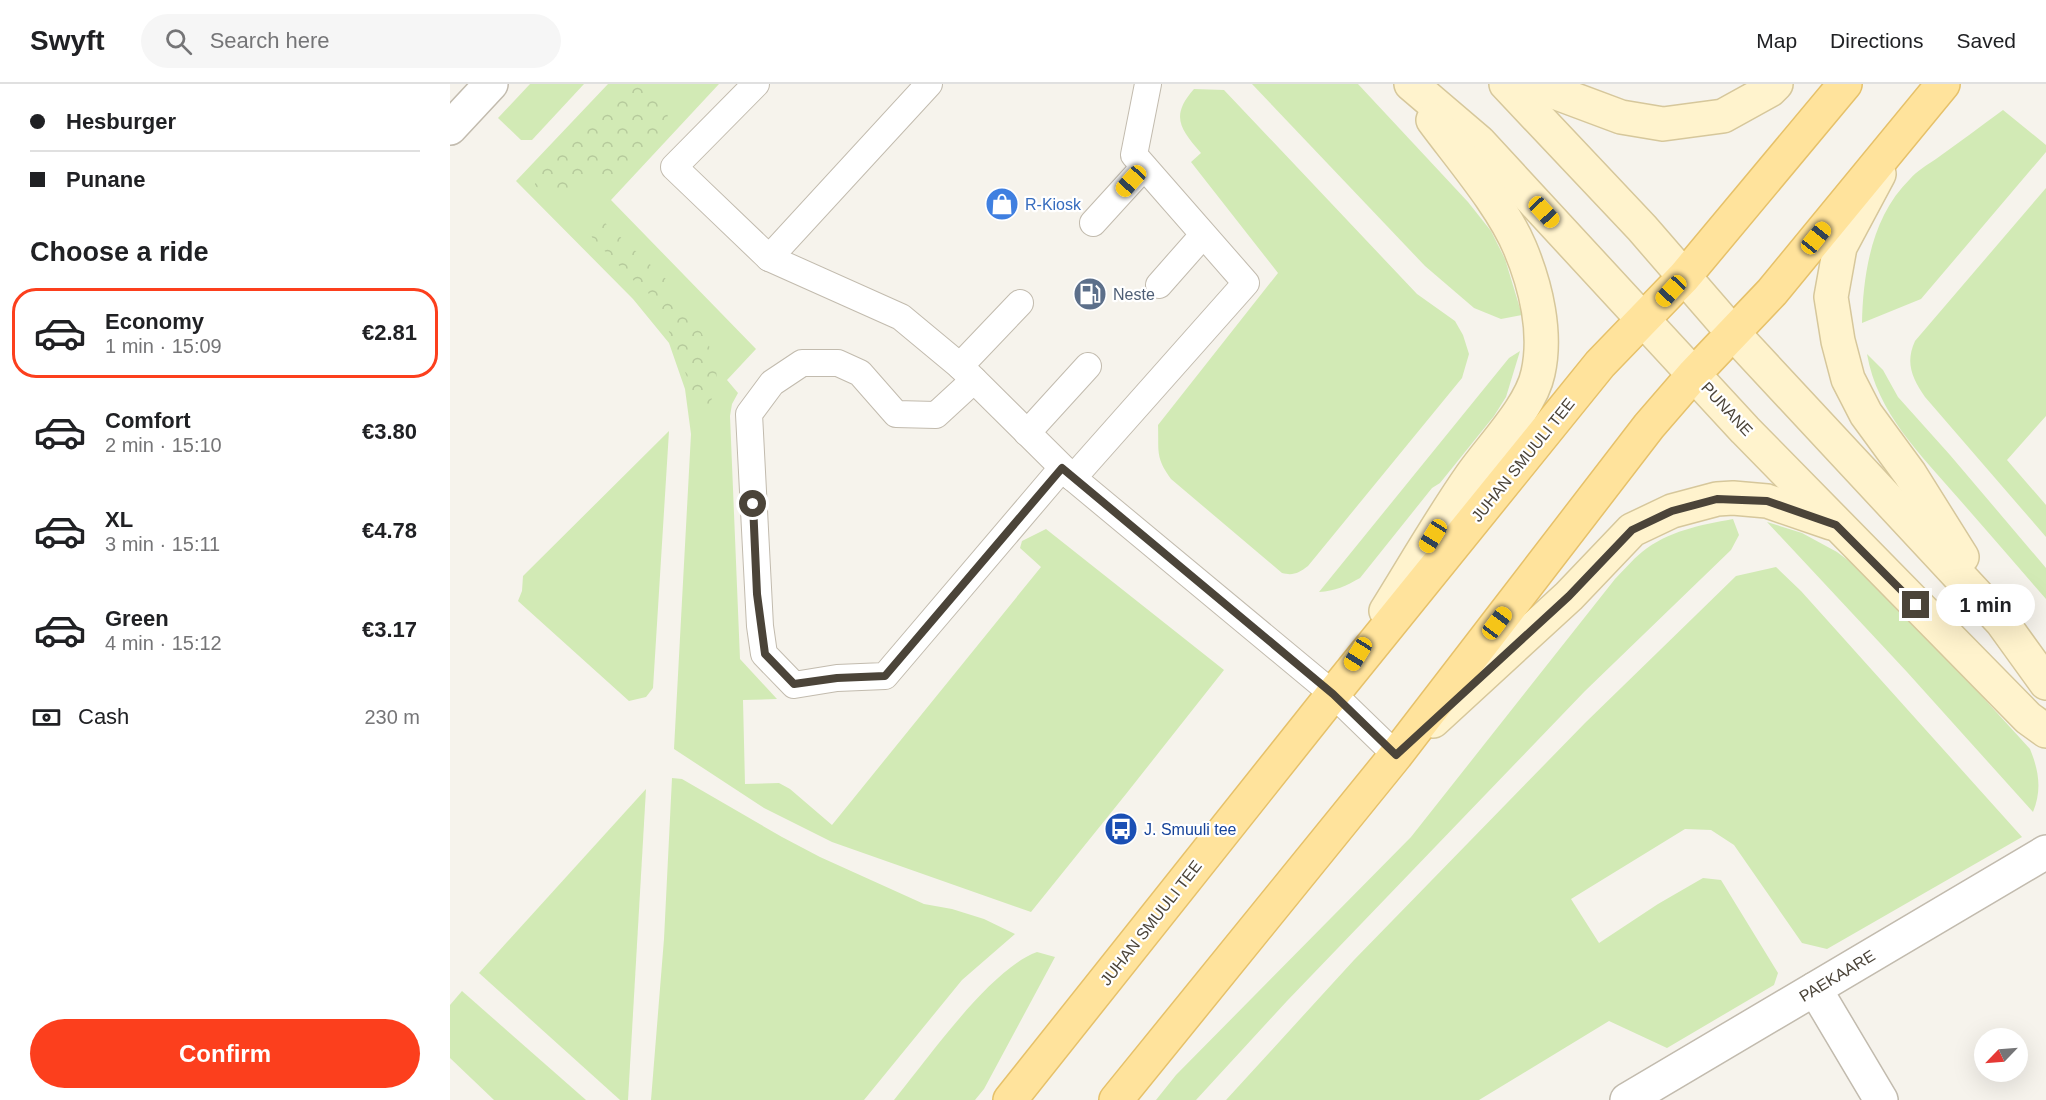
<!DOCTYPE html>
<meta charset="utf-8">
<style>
:root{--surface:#fff;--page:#f6f6f6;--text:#202124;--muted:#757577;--line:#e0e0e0;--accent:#fc3f1d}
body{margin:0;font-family:Helvetica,sans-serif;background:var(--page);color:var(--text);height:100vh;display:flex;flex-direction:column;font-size:22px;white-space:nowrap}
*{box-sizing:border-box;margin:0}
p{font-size:20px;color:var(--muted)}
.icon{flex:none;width:33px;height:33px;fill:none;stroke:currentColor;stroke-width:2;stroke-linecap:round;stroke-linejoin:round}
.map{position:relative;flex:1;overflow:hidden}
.panel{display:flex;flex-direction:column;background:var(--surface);width:450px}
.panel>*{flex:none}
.guide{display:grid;align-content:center;height:132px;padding:0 30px;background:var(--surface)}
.needle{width:39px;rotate:245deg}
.tools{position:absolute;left:1524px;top:944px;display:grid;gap:12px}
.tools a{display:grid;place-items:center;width:54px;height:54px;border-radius:50%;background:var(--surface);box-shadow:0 6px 24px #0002;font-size:30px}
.end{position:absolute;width:27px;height:27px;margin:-14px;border:8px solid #4b4439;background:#fff;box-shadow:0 0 0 3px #fff}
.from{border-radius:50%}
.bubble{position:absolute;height:42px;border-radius:21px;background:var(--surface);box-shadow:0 6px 24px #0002;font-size:20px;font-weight:700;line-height:42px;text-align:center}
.car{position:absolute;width:18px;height:36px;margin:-18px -9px;border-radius:8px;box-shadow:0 0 4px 2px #0007;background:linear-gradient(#f5c518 24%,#345 0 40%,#f5c518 0 76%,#345 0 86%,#f5c518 0)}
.guide b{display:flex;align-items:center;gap:21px;height:57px;font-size:22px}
.guide b+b{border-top:2px solid var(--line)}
.guide i{width:15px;height:15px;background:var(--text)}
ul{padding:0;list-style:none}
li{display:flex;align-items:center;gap:18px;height:90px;margin:0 12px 9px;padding:0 18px;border:3px solid transparent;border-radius:24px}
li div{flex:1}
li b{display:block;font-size:22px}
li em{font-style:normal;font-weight:700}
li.selected{border-color:var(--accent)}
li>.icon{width:54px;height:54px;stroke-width:1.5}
h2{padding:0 30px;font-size:27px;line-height:72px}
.pay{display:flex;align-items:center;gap:15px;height:66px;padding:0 30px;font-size:22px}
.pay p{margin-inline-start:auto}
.action{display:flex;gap:12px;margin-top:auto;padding:12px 30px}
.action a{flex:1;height:69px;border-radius:36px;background:var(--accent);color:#fff;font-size:24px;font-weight:700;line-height:69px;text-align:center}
header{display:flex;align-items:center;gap:36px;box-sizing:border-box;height:84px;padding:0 30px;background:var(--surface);border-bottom:2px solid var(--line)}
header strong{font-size:28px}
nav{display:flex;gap:33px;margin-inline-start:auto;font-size:21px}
.search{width:420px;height:54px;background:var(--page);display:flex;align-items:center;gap:15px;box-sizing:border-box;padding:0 21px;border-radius:33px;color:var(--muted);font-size:22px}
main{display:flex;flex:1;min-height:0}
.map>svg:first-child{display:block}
.grass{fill:#d2eab5}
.forest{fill:url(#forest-crowns)}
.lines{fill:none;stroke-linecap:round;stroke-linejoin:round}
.service-casing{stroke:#c2bbae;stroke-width:28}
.minor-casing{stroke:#c2bbae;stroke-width:36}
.tertiary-casing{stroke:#c2bbae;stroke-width:36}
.secondary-casing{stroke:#d6c79b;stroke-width:36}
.primary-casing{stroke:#e6c16a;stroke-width:36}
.service{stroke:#fff;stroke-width:26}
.minor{stroke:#fff;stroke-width:33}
.tertiary{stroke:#fff;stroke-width:33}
.secondary{stroke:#fff3cd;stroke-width:33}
.primary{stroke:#ffe39c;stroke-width:33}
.route{stroke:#4b4439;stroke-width:8}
.labels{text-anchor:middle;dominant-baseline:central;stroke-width:4.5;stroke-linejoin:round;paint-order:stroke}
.shop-label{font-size:16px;fill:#366cbe;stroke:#fff;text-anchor:start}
.service-label{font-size:16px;fill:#4e5e75;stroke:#fff;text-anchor:start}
.street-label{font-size:16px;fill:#4b4439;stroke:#fff}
.transit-label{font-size:16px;fill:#164399;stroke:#fff;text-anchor:start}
</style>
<header>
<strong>Swyft</strong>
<div class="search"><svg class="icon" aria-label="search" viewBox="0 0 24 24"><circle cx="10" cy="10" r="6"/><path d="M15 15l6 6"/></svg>Search here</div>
<nav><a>Map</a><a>Directions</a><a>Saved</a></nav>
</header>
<main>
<section class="panel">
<div class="guide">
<b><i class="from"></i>Hesburger</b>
<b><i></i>Punane</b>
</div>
<h2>Choose a ride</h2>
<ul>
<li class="selected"><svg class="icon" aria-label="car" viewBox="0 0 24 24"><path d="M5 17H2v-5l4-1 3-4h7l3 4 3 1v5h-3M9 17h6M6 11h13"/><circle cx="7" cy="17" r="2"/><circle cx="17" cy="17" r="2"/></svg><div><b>Economy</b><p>1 min · 15:09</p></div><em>€2.81</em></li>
<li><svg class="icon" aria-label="car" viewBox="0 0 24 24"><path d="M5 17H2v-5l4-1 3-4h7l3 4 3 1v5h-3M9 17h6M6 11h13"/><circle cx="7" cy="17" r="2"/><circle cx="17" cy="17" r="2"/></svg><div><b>Comfort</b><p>2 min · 15:10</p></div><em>€3.80</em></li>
<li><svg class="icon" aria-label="car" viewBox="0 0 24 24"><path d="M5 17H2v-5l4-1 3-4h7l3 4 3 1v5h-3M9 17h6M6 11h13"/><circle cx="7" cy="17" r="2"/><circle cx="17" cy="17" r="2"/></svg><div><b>XL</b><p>3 min · 15:11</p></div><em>€4.78</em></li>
<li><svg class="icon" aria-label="car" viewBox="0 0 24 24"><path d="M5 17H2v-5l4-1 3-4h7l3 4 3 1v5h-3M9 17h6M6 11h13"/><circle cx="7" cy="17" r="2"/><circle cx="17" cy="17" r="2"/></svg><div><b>Green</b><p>4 min · 15:12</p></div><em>€3.17</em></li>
</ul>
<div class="pay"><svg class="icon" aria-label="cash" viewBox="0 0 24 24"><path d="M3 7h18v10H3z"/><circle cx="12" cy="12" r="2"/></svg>Cash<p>230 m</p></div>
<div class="action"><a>Confirm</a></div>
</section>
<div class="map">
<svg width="1596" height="1016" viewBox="0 0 1596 1016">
<defs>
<pattern id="forest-crowns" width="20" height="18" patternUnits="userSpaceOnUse" patternTransform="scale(1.5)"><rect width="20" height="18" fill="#d2eab5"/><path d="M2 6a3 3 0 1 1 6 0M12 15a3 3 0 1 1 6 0" fill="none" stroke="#b6ca9c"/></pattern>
</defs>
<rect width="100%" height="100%" fill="#f6f3ec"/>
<!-- grass -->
<g class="grass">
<polygon points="80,0 134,0 82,56 71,56 48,34"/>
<polygon points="158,0 269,0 161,116 306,265 277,296 288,309 282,320 280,332 290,575 327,615 293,616 295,700 329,699 340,705 382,741 591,483 570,464 572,457 596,445 774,586 676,710 581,828 382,758 314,724 224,665 241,350 235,305 219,259 183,215 66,97"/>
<polygon points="802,0 908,0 1018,118 1041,147 1055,175 1072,231 1051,235 1024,224 975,182"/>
<path d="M744 5 774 6 967 210 1005 237 1013 251 1019 270 1012 294 858 482C849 489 843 492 832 489L721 395C705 373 709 367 708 341L828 189 741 78 751 69C730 45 720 32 744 5Z"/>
<path d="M1553 26 1596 61V68L1471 215 1412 239C1413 189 1422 132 1460 95 1467 87 1477 81 1486 75 1508 59 1530 43 1553 26Z"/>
<path d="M1596 104V332L1557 376 1596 421V453L1475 313C1462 294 1455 279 1465 257Z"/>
<path d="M1070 267 1056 313 1044 332 990 399 982 404 910 494C896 502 885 507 869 508L1059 274Z"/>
<path d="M1417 270 1433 286 1448 313 1500 371 1596 484V515C1567 482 1538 448 1509 415 1471 371 1427 329 1417 270Z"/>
<polygon points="219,347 203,604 196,613 179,617 68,517 72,507 73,492"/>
<path d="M1283 435 1289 451 1281 466 1135 607 837 917 746 1016H706L726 991 961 753 1165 495C1174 486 1182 476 1192 468 1218 447 1250 441 1283 435Z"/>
<path d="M1317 438 1352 449 1387 468 1411 486 1497 574 1580 665C1589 687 1592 706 1583 728L1457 588Z"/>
<polygon points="1326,483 1351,507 1572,753 1377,865 1352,859 1284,761 1261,746 1235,745 1121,815 1149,859 1208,820 1253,794 1271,796 1328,889 1324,901 1217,964 1159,937 1029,1016 776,1016 904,876 1135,639 1246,531 1286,492"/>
<polygon points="222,694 232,695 332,753 370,773 474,820 502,825 534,835 565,850 512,896 414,1016 201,1016 214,855"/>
<polygon points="196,705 178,1016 170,1016 29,889"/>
<path d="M587 868 605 873 534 1005 525 1016H444C477 976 540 885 587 868Z"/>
<polygon points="12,907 136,1016 44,1016 0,974 0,921"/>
</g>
<!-- forest -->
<g class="forest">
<polygon points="180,0 193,0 214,20 220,39 174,87 101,111 85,102 85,92 138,34"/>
<polygon points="143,138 154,138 217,196 220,208 209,216 193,206 143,155 139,147"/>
<polygon points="216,219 235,220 267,276 266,305 257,326 247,318 210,225"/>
</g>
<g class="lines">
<!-- service casing -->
<g class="service-casing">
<g id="service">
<polyline points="306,0 224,83 319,174"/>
<polyline points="479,0 319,174 451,233 510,282 623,394 883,610 946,671"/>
<polyline points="643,139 694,83"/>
<polyline points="709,201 753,151"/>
<polyline points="510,282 570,219"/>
<polyline points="524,296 486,331 446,330 410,289 388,279 352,279 322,299 299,330 310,542 314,570 344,601 387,594 435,592 612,384"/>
<polyline points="577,349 638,282"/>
<polyline points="623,394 796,199 684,71 698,0"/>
</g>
</g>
<!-- minor casing -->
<g class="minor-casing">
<g id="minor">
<polyline points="0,44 41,0"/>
<polyline points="1365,905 1431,1016"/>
</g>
</g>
<!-- tertiary casing -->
<g class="tertiary-casing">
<polyline id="tertiary" points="1177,1016 1596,768"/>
</g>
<!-- secondary casing -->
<g class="secondary-casing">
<g id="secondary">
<polyline points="961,0 1029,58 1295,346 1578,634 1596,647"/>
<polyline points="1056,0 1192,144 1283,249 1552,538 1596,599"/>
<polyline points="1089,0 1096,5 1171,33 1213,40 1273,32 1320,6 1326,0"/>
<polyline points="1429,90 1390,163 1381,213 1388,257 1398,295 1416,330 1460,390 1512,473"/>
<path d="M936 527C964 482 991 435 1021 392 1042 362 1081 323 1088 289 1097 249 1086 202 1070 164 1052 121 1011 74 983 36"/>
<polyline points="983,637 1119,512 1182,446 1222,427 1267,415 1283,414 1317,417 1381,439"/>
</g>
</g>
<!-- primary casing -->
<g class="primary-casing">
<g id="primary">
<polyline points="560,1016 883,610 1150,280 1234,193 1395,0"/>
<polyline points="666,1016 946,671 1199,342 1244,290 1322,208 1493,0"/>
</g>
</g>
<!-- service -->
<use href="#service" class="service"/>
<!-- minor -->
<use href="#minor" class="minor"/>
<!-- tertiary -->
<use href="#tertiary" class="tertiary"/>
<!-- secondary -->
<use href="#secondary" class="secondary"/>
<!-- primary -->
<use href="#primary" class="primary"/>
</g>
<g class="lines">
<!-- route -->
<polyline class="route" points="303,420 307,510 315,570 344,600 387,594 435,592 612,384 883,610 946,671 1119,512 1182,446 1222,427 1267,415 1317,417 1386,441 1466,521"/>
</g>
<!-- icons -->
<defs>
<g id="shop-disc" transform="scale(1.725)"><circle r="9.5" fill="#3f7fe0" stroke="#fff"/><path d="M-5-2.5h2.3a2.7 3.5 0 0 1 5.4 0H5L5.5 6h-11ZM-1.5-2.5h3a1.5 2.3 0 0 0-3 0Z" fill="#fff"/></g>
<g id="fuel-disc" transform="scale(1.725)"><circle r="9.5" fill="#5c6f8a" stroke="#fff"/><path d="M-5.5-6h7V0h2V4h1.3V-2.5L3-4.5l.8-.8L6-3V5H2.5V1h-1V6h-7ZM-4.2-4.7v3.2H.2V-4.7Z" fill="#fff"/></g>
<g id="bus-disc" transform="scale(1.725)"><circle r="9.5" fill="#1a4fb4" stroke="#fff"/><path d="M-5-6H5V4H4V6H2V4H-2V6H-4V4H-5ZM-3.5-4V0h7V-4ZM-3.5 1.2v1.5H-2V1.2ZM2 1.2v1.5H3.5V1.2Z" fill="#fff"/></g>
</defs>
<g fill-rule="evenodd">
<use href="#shop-disc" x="552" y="120"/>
<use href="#fuel-disc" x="640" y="210"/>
<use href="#bus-disc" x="671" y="745"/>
</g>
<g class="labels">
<!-- shop labels -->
<g class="shop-label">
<text x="575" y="120">R-Kiosk</text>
</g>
<!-- service labels -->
<g class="service-label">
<text x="663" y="210">Neste</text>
</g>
<!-- street labels -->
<g class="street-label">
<text transform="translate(1277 325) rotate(47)">PUNANE</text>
<text transform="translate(1073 376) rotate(-51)">JUHAN SMUULI TEE</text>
<text transform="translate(701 839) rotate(-52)">JUHAN SMUULI TEE</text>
<text transform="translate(1387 892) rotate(-31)">PAEKAARE</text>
</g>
<!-- transit labels -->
<g class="transit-label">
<text x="694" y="745">J. Smuuli tee</text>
</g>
</g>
</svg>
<div class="tools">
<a><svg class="needle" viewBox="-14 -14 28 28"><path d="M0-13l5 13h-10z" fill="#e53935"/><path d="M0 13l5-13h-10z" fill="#757577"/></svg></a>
</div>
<i class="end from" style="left:303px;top:420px"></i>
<i class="end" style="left:1466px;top:521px"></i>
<div class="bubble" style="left:1486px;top:500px;width:99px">1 min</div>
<i class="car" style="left:681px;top:97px;rotate:222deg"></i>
<i class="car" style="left:1094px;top:128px;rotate:137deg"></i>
<i class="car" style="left:1366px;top:154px;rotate:39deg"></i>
<i class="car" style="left:1221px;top:207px;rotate:223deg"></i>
<i class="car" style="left:983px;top:452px;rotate:212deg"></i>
<i class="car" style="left:1047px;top:539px;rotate:37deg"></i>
<i class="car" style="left:908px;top:570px;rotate:212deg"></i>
</div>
</main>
